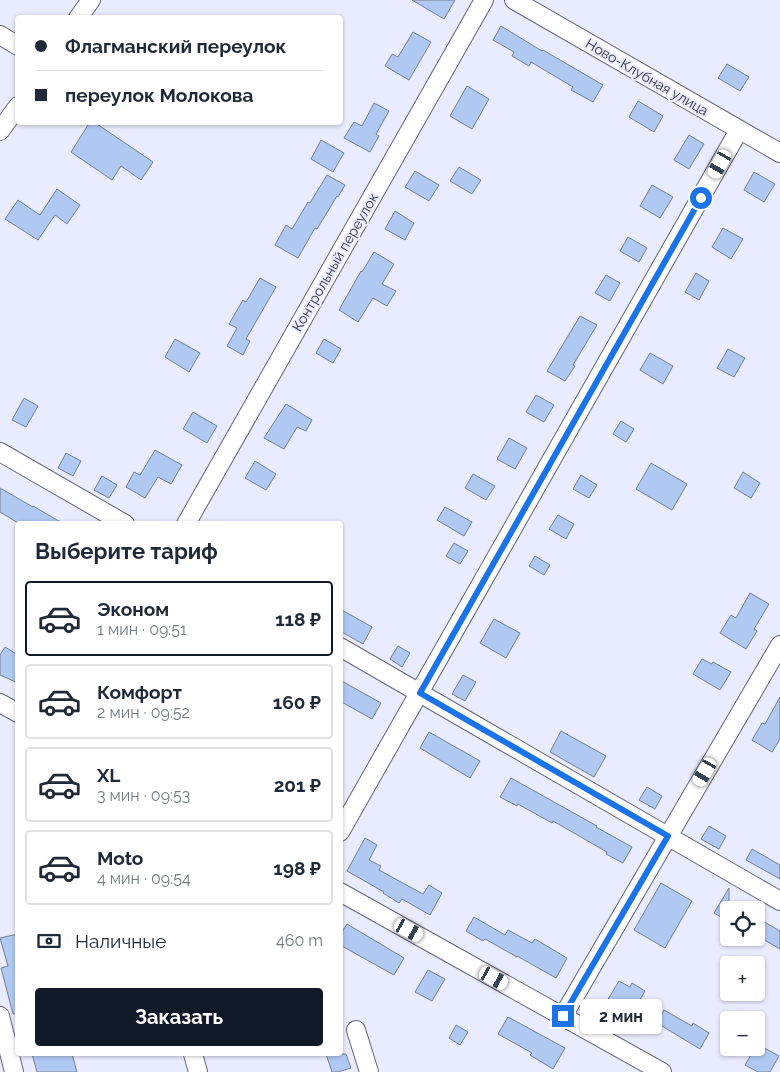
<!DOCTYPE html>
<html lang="ru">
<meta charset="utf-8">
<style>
:root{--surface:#fff;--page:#f6f6f7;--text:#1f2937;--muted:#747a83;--line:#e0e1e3;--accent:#111827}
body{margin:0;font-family:Raleway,sans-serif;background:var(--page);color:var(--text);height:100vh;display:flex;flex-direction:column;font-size:19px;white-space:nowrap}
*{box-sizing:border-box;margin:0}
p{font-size:16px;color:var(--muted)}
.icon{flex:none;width:28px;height:28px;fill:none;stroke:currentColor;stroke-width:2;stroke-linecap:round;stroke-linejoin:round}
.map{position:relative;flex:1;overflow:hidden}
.side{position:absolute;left:15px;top:521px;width:328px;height:535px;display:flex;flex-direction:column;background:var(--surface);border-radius:5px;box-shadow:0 1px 4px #0004}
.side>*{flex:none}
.banner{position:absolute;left:15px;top:15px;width:328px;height:110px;border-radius:5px;box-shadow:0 1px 4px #0004;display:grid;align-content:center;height:110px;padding:0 20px;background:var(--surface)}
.controls{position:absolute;left:720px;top:901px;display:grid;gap:10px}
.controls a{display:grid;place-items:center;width:45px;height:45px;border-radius:5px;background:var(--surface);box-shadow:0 1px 4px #0004;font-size:25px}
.end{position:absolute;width:22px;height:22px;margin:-11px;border:6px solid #1a73e8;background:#fff;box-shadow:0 0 0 2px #fff}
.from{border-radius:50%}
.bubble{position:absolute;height:35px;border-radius:5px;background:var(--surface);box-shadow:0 1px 4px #0004;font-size:16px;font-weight:700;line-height:35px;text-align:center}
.car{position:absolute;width:15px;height:30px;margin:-15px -8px;border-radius:6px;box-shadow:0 0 4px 1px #0007;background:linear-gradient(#fff 24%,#345 0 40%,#fff 0 76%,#345 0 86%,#fff 0)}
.banner b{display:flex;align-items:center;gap:18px;height:48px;font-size:19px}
.banner b+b{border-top:1px solid var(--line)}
.banner i{width:12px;height:12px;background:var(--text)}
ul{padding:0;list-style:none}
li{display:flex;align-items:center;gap:15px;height:75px;margin:0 10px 8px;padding:0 10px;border:2px solid var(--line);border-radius:5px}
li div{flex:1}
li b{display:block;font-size:19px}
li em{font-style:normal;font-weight:700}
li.selected{border-color:var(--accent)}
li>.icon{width:45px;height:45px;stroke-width:1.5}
h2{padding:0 20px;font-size:22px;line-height:60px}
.pay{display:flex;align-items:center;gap:12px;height:55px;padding:0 20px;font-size:19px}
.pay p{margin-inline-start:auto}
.button{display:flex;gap:10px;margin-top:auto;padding:10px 20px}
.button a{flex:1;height:58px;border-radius:5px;background:var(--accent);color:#fff;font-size:20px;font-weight:700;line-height:58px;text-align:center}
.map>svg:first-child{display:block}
.building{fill:#afc9f3;stroke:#737f92}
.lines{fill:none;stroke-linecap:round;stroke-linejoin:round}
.street-casing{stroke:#636479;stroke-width:20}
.street{stroke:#fff;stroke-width:18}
.route{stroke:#1a73e8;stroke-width:6}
.labels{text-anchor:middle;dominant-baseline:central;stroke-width:4;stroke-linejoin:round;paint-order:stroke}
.street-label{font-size:14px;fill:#32333c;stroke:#e9ebfe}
</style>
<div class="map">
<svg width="780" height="1072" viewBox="0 0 780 1072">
<rect width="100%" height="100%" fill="#e9ebfe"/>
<!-- building -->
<g class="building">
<polygon points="412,0 455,0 444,19"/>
<polygon points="501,26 542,51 543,50 603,85 593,102 571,90 573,87 531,62 529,66 512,56 514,52 493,40"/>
<polygon points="413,32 431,42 409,80 385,66 392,54 398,57"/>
<polygon points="727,64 749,77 740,91 718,78"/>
<polygon points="467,86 489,99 472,129 450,116"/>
<polygon points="638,101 663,116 654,132 629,117"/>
<polygon points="374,103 389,111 376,134 379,136 370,152 344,138 354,122 362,126"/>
<polygon points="90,122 94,122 153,162 141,180 121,166 112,180 71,152"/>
<polygon points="689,135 704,144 689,169 674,160"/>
<polygon points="321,140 344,153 333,172 311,159"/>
<polygon points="459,167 481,180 472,194 450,181"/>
<polygon points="415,171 439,185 429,201 405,187"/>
<polygon points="754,172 775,184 764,202 744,190"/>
<polygon points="327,175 345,185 338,197 337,196 317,229 315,228 298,258 275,245 286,225 292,229 308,202 310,203"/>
<polygon points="652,185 673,197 660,218 640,206"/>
<polygon points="57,189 80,205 67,224 55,215 38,240 5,219 18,200 40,215"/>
<polygon points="395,211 414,223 405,240 385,229"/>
<polygon points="723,228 743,239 731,259 712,247"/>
<polygon points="628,237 647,248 639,262 620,251"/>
<polygon points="374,252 394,264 382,284 396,291 387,306 373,298 358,322 339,310 361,271 362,272"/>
<polygon points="696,273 709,281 699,300 685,292"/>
<polygon points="606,275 620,283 610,301 595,293"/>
<polygon points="260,278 276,287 246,339 250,341 243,355 227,346 237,328 229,324 243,300 246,302"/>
<polygon points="580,316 597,325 573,365 575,366 565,381 547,371"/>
<polygon points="175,339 200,353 189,372 165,357"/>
<polygon points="324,339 341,349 333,363 316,353"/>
<polygon points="728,349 745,358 734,377 717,368"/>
<polygon points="650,353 673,366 663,384 640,370"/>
<polygon points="536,395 554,405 544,422 526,412"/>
<polygon points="24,398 38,406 26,427 12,420"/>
<polygon points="286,404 312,420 306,431 297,427 284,449 264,438"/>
<polygon points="193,412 217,426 207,443 183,429"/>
<polygon points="621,421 634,429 626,442 613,434"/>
<polygon points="509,438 527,448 515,469 497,459"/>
<polygon points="155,450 182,465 171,484 158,477 145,498 126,487 134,472 140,475"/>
<polygon points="66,453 81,461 73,476 58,468"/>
<polygon points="255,461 276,474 266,490 245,478"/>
<polygon points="651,463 687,484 672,510 636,489"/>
<polygon points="743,472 760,483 751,498 734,488"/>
<polygon points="473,474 495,486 486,500 465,488"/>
<polygon points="581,475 597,485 589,498 573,489"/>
<polygon points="102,476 117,485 109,498 94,490"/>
<polygon points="0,488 33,507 33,506 64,524 20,524 0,512"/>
<polygon points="445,507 472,522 464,536 437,520"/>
<polygon points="558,515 574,524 566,539 549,529"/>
<polygon points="454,543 468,551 460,564 446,556"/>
<polygon points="535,556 550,565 544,575 529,566"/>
<polygon points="750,593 769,604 754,629 757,631 746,649 720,633 731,615 736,618"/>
<polygon points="340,609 372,627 363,644 340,631"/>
<polygon points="494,619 520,633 506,658 480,643"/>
<polygon points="398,646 410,653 402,667 390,659"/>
<polygon points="5,647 18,655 18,683 0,675 0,655"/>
<polygon points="702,659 712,664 713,662 731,672 720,690 693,674"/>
<polygon points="463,675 476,682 465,701 452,694"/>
<polygon points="340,680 381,703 372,719 340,701"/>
<polygon points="780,697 780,739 772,752 752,740 762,723 765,724"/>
<polygon points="561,731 606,756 594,777 550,752"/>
<polygon points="429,732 480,761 470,778 420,748"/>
<polygon points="511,778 597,826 596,827 632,847 623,863 606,854 607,852 553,821 552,823 518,804 517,806 500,797"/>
<polygon points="647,787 662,796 655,809 639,800"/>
<polygon points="709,826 726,836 719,849 701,839"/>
<polygon points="365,838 377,845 369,860 381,866 379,870 423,894 429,885 442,893 430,915 402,899 399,903 383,893 384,892 347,871"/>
<polygon points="752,849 780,865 780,879 746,860"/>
<polygon points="661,883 692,901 665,948 634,930"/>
<polygon points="729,888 729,922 714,913"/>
<polygon points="474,917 505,935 508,930 532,943 535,939 567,958 556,978 517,956 517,957 485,939 483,941 466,931"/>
<polygon points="756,917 780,931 780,949 756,935"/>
<polygon points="347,924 404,958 394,975 340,945 340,935"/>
<polygon points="18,934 18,1013 13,1014 1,968 8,966 0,938"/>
<polygon points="428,970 445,979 432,1001 415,992"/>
<polygon points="619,981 630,987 632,983 645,991 632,1014 607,1001"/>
<polygon points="664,1010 692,1026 693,1023 709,1033 700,1049 657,1023"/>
<polygon points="508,1017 565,1048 553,1069 530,1055 532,1053 498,1034"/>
<polygon points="456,1025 468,1032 460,1045 449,1038"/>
<polygon points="757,1044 779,1056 770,1072 758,1072 745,1065 755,1048 756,1048"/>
<polygon points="32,1054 72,1054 77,1072 37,1072"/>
<polygon points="326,1054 346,1054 351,1068 338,1072 332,1072"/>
</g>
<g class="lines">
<!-- street casing -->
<g class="street-casing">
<g id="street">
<polyline points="514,0 780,153"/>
<polyline points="78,18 91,0"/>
<polyline points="0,35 18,46"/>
<polyline points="0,131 18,106"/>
<polyline points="0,452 125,524"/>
<polyline points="186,524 484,0"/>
<polyline points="340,647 780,901"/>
<polyline points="0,703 18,713"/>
<polyline points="340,832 739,130"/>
<polyline points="340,892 662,1072"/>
<polyline points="0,1016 14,1072"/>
<polyline points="563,1016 780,645"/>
<polyline points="356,1030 369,1072"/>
<polyline points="193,1054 198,1072"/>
</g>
</g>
<!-- street -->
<use href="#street" class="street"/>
</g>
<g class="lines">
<!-- route -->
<polyline class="route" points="563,1016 668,836 420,693 701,198"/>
</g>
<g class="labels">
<!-- street labels -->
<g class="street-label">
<text transform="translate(647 77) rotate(30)">Ново-Клубная улица</text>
<text transform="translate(335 262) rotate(-60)">Контрольный переулок</text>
</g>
</g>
</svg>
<div class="controls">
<a><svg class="icon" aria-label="locate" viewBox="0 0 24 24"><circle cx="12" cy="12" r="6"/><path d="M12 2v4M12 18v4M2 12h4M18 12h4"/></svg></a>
<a>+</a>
<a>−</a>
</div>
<i class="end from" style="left:701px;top:198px"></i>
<i class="end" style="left:563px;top:1016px"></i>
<div class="bubble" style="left:580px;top:999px;width:82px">2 мин</div>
<i class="car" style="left:720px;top:164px;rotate:210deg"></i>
<i class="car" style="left:705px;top:772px;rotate:210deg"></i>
<i class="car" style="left:409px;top:930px;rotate:119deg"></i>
<i class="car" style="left:494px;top:978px;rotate:119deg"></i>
<div class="banner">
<b><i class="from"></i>Флагманский переулок</b>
<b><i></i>переулок Молокова</b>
</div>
<section class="side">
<h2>Выберите тариф</h2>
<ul>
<li class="selected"><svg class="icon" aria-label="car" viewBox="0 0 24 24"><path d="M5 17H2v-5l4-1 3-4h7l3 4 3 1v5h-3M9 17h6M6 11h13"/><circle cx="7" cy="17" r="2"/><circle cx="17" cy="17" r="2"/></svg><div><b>Эконом</b><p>1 мин · 09:51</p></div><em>118 ₽</em></li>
<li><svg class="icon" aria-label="car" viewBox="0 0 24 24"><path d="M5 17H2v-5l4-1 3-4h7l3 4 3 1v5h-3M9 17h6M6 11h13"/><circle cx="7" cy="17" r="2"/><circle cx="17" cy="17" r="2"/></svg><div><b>Комфорт</b><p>2 мин · 09:52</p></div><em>160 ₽</em></li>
<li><svg class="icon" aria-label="car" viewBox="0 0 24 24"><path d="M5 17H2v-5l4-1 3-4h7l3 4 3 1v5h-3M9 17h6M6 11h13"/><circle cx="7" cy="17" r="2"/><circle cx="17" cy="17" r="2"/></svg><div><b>XL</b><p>3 мин · 09:53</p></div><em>201 ₽</em></li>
<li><svg class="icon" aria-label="car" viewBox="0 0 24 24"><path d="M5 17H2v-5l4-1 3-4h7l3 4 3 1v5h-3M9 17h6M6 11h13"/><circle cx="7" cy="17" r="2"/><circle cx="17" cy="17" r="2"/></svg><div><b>Moto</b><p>4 мин · 09:54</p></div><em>198 ₽</em></li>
</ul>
<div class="pay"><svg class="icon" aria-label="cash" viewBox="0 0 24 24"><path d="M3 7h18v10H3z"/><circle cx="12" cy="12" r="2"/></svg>Наличные<p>460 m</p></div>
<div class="button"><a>Заказать</a></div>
</section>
</div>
